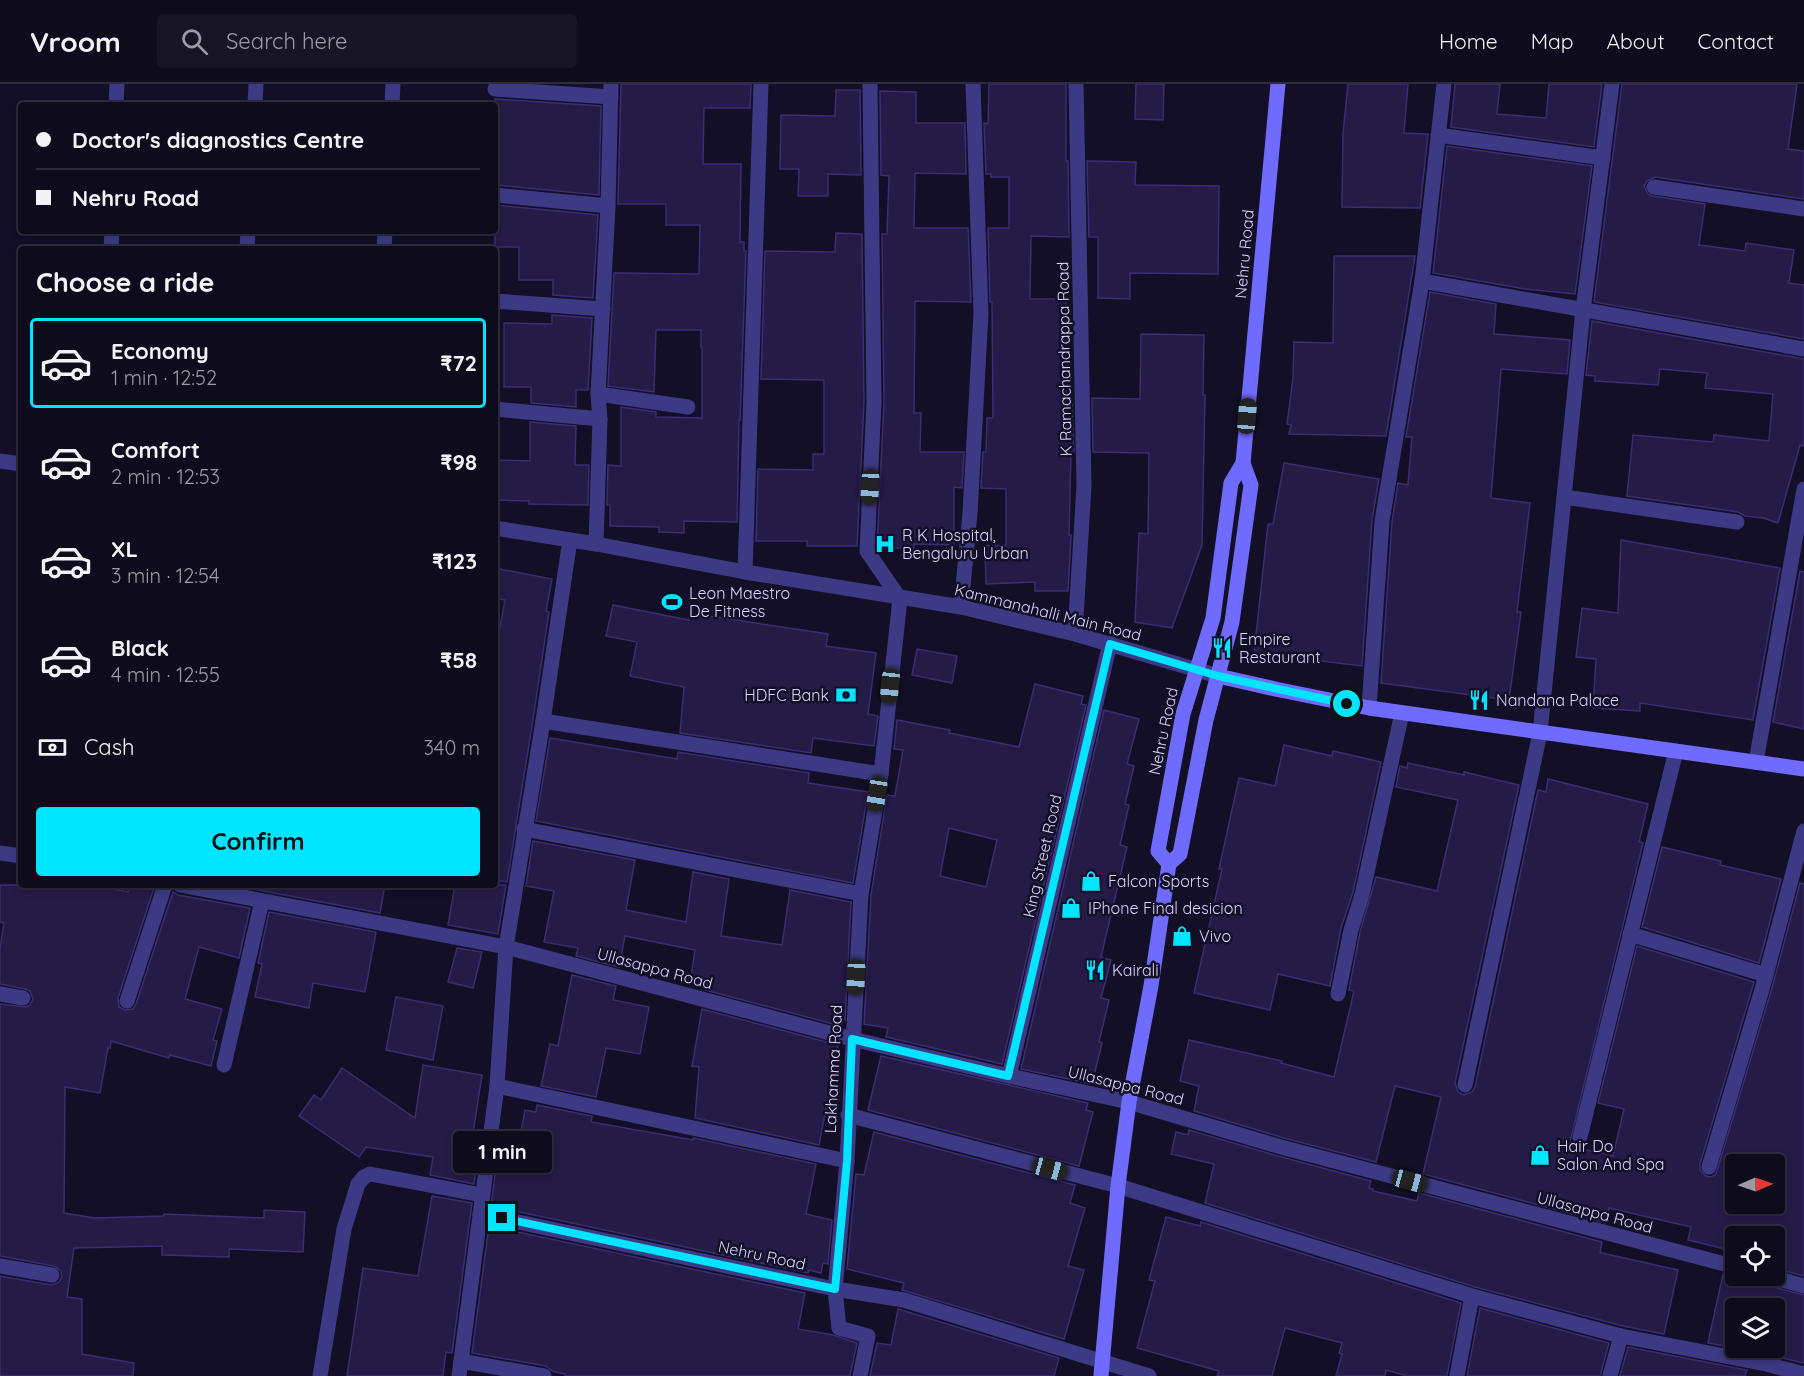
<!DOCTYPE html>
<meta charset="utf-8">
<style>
:root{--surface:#0e0b1c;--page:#171425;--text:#f1f3f6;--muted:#9b9ba3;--line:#2e2b3b;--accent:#00e5ff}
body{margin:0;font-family:Quicksand,sans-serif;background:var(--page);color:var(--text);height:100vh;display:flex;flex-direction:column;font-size:22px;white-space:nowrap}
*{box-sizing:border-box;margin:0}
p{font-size:20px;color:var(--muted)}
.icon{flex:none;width:33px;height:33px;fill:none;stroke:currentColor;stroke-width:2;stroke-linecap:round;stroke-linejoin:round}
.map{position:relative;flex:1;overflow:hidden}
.panel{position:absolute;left:18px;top:162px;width:480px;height:642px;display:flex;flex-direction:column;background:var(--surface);border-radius:6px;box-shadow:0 3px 9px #0003,0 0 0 2px var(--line)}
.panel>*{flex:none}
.hud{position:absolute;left:18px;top:18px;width:480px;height:132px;border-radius:6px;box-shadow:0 3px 9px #0003,0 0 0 2px var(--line);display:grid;align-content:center;height:132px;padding:0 18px;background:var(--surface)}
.needle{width:39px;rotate:88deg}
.buttons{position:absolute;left:1725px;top:1070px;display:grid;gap:12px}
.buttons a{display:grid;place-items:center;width:60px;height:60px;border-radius:6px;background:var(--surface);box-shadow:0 3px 9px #0003,0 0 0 2px var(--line);font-size:30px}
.end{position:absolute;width:27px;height:27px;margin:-14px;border:8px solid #00e5ff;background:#111;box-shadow:0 0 0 3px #111}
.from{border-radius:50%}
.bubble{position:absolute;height:42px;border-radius:6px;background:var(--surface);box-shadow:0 3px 9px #0003,0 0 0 2px var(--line);font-size:20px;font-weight:700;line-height:42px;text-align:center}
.car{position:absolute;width:18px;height:36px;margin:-18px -9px;border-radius:8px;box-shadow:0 0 4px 2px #0007;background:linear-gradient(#222 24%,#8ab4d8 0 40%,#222 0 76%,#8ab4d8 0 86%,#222 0)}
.hud b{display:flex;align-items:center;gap:21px;height:57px;font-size:22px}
.hud b+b{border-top:2px solid var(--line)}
.hud i{width:15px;height:15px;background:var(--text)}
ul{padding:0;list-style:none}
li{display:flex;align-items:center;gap:18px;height:90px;margin:0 12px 9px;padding:0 6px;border:3px solid transparent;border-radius:6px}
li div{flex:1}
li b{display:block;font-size:22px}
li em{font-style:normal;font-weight:700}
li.selected{border-color:var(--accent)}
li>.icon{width:54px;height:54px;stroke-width:1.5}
h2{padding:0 18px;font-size:27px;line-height:72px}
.pay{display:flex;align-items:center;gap:15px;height:66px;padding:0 18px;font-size:22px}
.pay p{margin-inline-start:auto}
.action{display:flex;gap:12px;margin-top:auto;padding:12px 18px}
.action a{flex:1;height:69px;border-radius:6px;background:var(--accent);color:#111;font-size:24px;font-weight:700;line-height:69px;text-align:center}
header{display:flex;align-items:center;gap:36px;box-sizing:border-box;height:84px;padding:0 30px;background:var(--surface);border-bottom:2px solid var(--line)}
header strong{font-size:28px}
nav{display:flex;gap:33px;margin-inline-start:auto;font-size:21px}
.search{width:420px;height:54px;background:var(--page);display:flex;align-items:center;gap:15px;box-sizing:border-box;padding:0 21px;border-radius:6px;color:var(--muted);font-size:22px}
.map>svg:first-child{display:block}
.building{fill:#241b47;stroke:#3b2d73;stroke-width:1.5;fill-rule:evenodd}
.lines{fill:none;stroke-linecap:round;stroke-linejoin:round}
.minor{stroke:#3d3a85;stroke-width:15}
.tertiary{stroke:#3d3a85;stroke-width:15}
.secondary{stroke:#6f6bff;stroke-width:15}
.route{stroke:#00e5ff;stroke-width:8}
.labels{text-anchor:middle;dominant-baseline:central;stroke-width:5;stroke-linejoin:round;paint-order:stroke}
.street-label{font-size:16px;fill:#d9d4ff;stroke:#130f26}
.poi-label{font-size:16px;fill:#d9d4ff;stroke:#130f26;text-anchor:start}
</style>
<header>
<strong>Vroom</strong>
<div class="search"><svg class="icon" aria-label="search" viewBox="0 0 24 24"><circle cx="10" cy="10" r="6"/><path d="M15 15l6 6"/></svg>Search here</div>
<nav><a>Home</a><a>Map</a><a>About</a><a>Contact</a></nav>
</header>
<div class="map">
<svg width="1804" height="1292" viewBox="0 0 1804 1292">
<rect width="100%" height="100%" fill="#130f26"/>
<!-- building -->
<g class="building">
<polygon points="621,0 751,0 750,24 704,24 703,80 741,80 740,158 744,158 744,167 746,167 740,336 739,336 737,438 684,437 684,449 659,448 659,443 610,442 610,421 607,421 608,381 621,382 621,323 656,328 656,333 702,334 702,263 701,263 701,246 656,246 654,308 608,302 614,189 699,190 700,141 666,141 666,120 618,120"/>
<polygon points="989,0 1066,0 1066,77 1068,77 1069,153 1031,152 1030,215 1066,215 1066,314 1072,314 1074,368 1071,368 1069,451 1071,451 1071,454 1068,507 1035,507 1035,498 986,500 985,462 1006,461 1006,405 981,404 983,368 986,368 987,334 993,334 992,218 990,218 988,144 1009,144 1009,93 991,93 991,90 986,90 984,39 988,40"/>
<polygon points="1136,0 1164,0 1163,36 1135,35"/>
<polygon points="1348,0 1408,0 1404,49 1428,50 1420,124 1342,123 1343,49"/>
<polygon points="1455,0 1500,0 1497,30 1546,34 1549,0 1602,0 1594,63 1451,43"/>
<polygon points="1622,0 1797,0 1788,65 1804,67 1804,115 1655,93 1647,97 1644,102 1648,110 1652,112 1705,120 1699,161 1745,167 1746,159 1794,166 1789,199 1804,201 1804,255 1594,218"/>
<polygon points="836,6 860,6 861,91 828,90 828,112 798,112 799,85 780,85 781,31 835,32"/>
<polygon points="880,7 916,8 916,39 965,39 966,90 915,89 914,144 968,144 971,218 915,217 914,329 921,329 920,368 964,368 962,404 954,403 954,461 914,460 914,464 877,464 884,318 882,150 887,150 889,92 881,91"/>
<polygon points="495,15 601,22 599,111 495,101"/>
<polygon points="1447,62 1592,82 1575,210 1525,205 1433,189"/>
<polygon points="1087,77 1136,78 1135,101 1219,102 1218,190 1130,189 1130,215 1098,214 1098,153 1089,153"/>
<polygon points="495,121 598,131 593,214 553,211 553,196 519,196 519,163 495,163"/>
<polygon points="836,149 862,150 864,318 857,462 807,462 807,457 756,457 758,385 813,386 813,370 824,370 824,296 761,295 765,167 835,168"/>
<polygon points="1334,172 1415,172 1386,352 1289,350 1291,341 1287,340 1293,294 1294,258 1333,259"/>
<polygon points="1430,208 1496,220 1494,250 1570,256 1567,290 1501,285 1491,414 1530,419 1517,528 1521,528 1509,616 1381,599 1392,438 1398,399 1408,401 1412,353 1406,353"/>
<polygon points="552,231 592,234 588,306 576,306 576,323 531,319 531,303 504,303 504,239 552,240"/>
<polygon points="1592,237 1804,275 1804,362 1800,361 1778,439 1763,434 1745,432 1738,428 1627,412 1633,351 1713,358 1714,351 1769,357 1773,310 1705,304 1707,289 1660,285 1658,301 1595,297 1595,292 1586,291"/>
<polygon points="1141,250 1204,251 1203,311 1205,311 1202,461 1172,544 1135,538 1139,449 1148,450 1149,369 1093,368 1092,314 1140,315"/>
<polygon points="530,338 576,342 575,381 589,381 588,421 529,420 529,417 495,416 495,376 530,377"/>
<polygon points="1284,379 1379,395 1372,436 1362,582 1254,569 1268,440 1273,440"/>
<polygon points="1621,456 1780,484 1753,636 1640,619 1640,627 1593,624 1596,575 1576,573 1582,524 1618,529"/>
<polygon points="495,484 552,495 546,527 549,528 533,635 507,798 495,796 495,571 505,516 495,514"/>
<polygon points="1800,487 1804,488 1804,645 1773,638"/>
<polygon points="613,521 689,536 690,529 828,550 826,562 876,569 868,630 878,632 874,662 813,654 811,669 680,649 684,603 630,592 637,558 606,552"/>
<polygon points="917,565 957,572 952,599 912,591"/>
<path d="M1035 600 1083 612 1081 620 1086 621 1002 980 886 953 888 944 864 940 871 811 887 711 895 712 903 666 894 665 897 636 950 646 949 649 1019 663ZM949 744 997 756 986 803 940 792Z"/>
<polygon points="1104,626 1139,635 1127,680 1134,682 1125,720 1129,721 1120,761 1127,763 1101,873 1111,876 1101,914 1109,916 1099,958 1102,959 1092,1000 1021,985"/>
<polygon points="550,654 677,675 678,668 809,689 808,699 868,708 853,799 536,737"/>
<polygon points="1284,661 1332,672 1333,667 1381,678 1353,808 1341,844 1330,902 1278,890 1270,926 1194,909 1222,785 1219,785 1239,694 1275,702"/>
<path d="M1408 679 1464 691V688L1519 701 1455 999 1458 1008 1464 1011 1472 1008 1475 1003 1538 706 1546 708 1548 695 1648 720 1639 758 1643 759 1569 1062 1613 1072 1624 1025 1598 1019 1637 862 1754 898 1700 1080V1086L1706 1092 1711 1093 1716 1090 1772 904 1800 799 1804 800V1192L1774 1184V1152H1736V1173L1728 1171 1729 1166 1688 1156 1691 1143 1609 1124 1606 1139 1423 1090 1441 1013 1395 1002 1376 1078 1284 1054 1194 1027 1199 1002 1180 997 1189 956 1282 977 1281 979 1334 993 1354 907 1349 906 1360 848 1376 793 1437 807 1458 716 1396 703 1400 682 1407 684ZM1736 1080H1774V1119H1736Z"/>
<polygon points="533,757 635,776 626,826 686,838 693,788 729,795 721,852 782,861 790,806 851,818 845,936 842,936 841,942 705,906 707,894 691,892 695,866 625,852 619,883 576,872 578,864 544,858 554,807 526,802"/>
<polygon points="1662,763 1721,777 1720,781 1781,795 1759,879 1642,843"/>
<polygon points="0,801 94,801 128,808 129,801 155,801 118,914 119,923 125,926 133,925 136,920 173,808 178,811 250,824 239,874 199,863 185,915 222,925 213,956 217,957 211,982 170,971 169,974 111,957 110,964 108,964 100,1009 65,1003 64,1129 95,1134 163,1132 164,1130 264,1134 264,1126 305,1128 303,1168 229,1165 229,1173 162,1171 162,1162 74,1164 67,1213 82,1215 82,1270 134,1279 133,1292 0,1292 0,1192 51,1201 59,1198 62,1192 61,1187 54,1182 0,1172 0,920 26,923 30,921 33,915 30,907 25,905 0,900 0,864 4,839 0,838"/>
<polygon points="232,801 385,801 380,829"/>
<polygon points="455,801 506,801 498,850 448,841"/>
<polygon points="269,828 376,848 365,908 313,899 309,924 255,913 262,880 258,879"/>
<polygon points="457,864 482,868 473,904 448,898"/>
<polygon points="572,891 616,902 613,916 649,923 640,970 606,964 596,1013 541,1002 550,960 558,962"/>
<polygon points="396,913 443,922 433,976 386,966"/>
<polygon points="702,925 838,961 819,1061 695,1034 699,983 692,982"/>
<polygon points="881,972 1088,1019 1086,1026 1093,1028 1079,1082 868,1026"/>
<polygon points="423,981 482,991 472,1056 480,1057 474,1100 430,1091 433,1073 366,1063 359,1073 299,1032 314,1011 321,1016 342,984 415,1034"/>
<polygon points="537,1021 592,1032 591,1038 693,1056 693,1054 816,1080 806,1130 832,1136 828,1180 823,1179 821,1189 809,1186 808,1189 491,1122 499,1060 518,1063 525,1026 536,1028"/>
<polygon points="1189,1046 1278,1072 1371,1097 1369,1104 1373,1105 1373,1107 1417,1117 1419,1109 1602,1158 1600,1168 1602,1169 1678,1186 1664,1250 1623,1242 1475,1203 1205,1119 1214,1080 1171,1070 1176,1048 1188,1051"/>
<polygon points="874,1048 1075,1101 1070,1119 1085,1124 1068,1182 1084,1186 1064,1255 902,1206 904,1199 847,1185 856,1090 864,1091"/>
<polygon points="432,1112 472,1119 452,1269 446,1268 443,1292 347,1292 363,1184 418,1192"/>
<polygon points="1166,1133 1200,1142 1201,1138 1461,1219 1447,1292 1407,1292 1386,1286 1385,1292 1336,1292 1342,1270 1339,1269 1342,1259 1285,1244 1272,1292 1217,1292 1219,1287 1137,1264 1155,1197 1149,1196"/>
<polygon points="489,1142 805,1209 798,1245 833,1251 857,1259 850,1292 565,1292 565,1290 552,1287 546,1282 472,1269"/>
<path d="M1723 1190 1734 1192 1756 1191 1758 1197 1762 1200 1804 1211V1279L1752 1267 1708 1259ZM1736 1224H1774V1263H1736Z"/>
<polygon points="1480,1224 1609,1259 1600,1292 1467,1292"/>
<polygon points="898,1225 1059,1274 1054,1292 870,1292 877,1259 891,1261"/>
<polygon points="1628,1263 1747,1286 1745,1292 1620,1292"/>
</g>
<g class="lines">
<!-- minor -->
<g class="minor">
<polyline points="495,5 611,13"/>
<polyline points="116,21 117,0"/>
<polyline points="255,21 256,0"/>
<polyline points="1438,51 1603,74"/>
<polyline points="1654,103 1804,125"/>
<polyline points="495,111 608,122"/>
<polyline points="111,165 112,147"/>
<polyline points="247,165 248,147"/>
<polyline points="1422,197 1804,265"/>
<polyline points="495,217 603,225"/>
<polyline points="598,310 688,323"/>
<polyline points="495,325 600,335"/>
<polyline points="1564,413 1737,438"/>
<polyline points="596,460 600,335 598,310 608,122 611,0"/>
<polyline points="745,488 761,0"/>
<polyline points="961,523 970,429 981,230 973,0"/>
<polyline points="1075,550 1084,402 1076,0"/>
<polyline points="1369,624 1382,437 1422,197 1444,0"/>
<polyline points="543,637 881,690"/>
<polyline points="1756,678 1804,405"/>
<polyline points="524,745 861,810"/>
<polyline points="0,769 21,772"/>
<polyline points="180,801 506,863 852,955 1009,992 1129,1018 1281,1063 1736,1183"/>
<polyline points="1630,850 1766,891"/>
<polyline points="0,910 23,914"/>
<polyline points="1338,910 1351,846 1362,811 1402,629"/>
<polyline points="127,917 165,801"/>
<polyline points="224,981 262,817"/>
<polyline points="1009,992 1110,559"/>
<polyline points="1465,1001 1540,649 1583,226 1612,0"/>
<polyline points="497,1002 847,1077"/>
<polyline points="848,1031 1118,1102 1472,1212 1621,1252 1766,1280 1804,1290"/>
<polyline points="1580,1053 1676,667"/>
<polyline points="1709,1083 1763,902 1804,747"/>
<polyline points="480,1130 835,1205 904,1216 1149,1292"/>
<polyline points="0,1182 52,1191"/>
<polyline points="1765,1191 1804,1202"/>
<polyline points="461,1277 544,1292"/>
<polyline points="320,1292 344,1145 358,1100 364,1093 370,1090 482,1111"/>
<polyline points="459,1292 497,1002 506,863 543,637 570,456"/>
<polyline points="860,1292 868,1252 839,1244 835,1205 847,1077 861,810 881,690 900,515 867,467 874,318 870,0"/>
<polyline points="1457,1292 1472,1212"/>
<polyline points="1610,1292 1621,1252"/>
</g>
<!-- tertiary -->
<g class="tertiary">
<polyline points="392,21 393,0"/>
<polyline points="384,165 385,147"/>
<polyline points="0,377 21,380"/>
<polyline points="495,444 596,460 745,488 961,523 1075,550 1218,592"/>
</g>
<!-- secondary -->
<g class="secondary">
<polyline points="1218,592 1280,606 1369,624 1804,685"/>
<polyline points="1169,780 1158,767 1183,630 1213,534 1231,399 1243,379"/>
<polyline points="1101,1292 1118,1102 1129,1018 1151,902 1169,780 1180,770 1206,636 1232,538 1251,401 1243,379 1278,0"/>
</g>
</g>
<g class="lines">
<!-- route -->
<polyline class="route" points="502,1134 835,1205 847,1077 852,955 1008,992 1110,560 1218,592 1347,620"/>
</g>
<!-- icons -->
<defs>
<g id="hospital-bare" transform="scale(1.62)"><path d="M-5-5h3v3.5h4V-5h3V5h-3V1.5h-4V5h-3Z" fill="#00e5ff" stroke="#130f26" stroke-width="2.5" paint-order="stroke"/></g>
<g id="stadium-bare" transform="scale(1.62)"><path d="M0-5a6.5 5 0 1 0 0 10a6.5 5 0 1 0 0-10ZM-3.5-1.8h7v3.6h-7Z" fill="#00e5ff" stroke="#130f26" stroke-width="2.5" paint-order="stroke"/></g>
<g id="restaurant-bare" transform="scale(1.62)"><path d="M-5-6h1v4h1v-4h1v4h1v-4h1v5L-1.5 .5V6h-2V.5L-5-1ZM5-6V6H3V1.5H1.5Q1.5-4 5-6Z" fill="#00e5ff" stroke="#130f26" stroke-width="2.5" paint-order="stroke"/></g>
<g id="bank-bare" transform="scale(1.62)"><path d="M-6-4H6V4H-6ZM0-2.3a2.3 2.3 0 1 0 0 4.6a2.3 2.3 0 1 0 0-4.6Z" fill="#00e5ff" stroke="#130f26" stroke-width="2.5" paint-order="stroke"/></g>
<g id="shop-bare" transform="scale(1.62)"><path d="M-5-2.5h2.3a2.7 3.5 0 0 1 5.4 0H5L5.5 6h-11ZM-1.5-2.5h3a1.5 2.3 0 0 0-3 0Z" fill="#00e5ff" stroke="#130f26" stroke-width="2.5" paint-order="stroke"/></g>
</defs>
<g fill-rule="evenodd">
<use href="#hospital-bare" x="885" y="460"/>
<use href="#stadium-bare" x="672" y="518"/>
<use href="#restaurant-bare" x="1222" y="564"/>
<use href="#bank-bare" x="846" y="611"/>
<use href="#restaurant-bare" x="1479" y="616"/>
<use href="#shop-bare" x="1091" y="797"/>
<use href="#shop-bare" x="1071" y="824"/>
<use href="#shop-bare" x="1182" y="852"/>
<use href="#restaurant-bare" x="1095" y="886"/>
<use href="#shop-bare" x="1540" y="1071"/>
</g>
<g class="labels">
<!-- street labels -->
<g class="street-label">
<text transform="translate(1244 170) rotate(-85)">Nehru Road</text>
<text transform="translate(1064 275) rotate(-91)">K Ramachandrappa Road</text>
<text transform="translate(1048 528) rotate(14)">Kammanahalli Main Road</text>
<text transform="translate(1163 647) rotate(-78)">Nehru Road</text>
<text transform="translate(1042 772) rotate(-77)">King Street Road</text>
<text transform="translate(655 884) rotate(15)">Ullasappa Road</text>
<text transform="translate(833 985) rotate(-87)">Lakhamma Road</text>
<text transform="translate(1126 1001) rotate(14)">Ullasappa Road</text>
<text transform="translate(1595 1128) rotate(15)">Ullasappa Road</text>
<text transform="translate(762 1171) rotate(12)">Nehru Road</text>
</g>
<!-- poi labels -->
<g class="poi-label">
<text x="902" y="451">R K Hospital,<tspan x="902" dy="18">Bengaluru Urban</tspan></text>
<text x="689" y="509">Leon Maestro<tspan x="689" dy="18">De Fitness</tspan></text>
<text x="1239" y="555">Empire<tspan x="1239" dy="18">Restaurant</tspan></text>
<text x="829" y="611" text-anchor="end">HDFC Bank</text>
<text x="1496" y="616">Nandana Palace</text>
<text x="1108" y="797">Falcon Sports</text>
<text x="1088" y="824">IPhone Final desicion</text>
<text x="1199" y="852">Vivo</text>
<text x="1112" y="886">Kairali</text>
<text x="1557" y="1062">Hair Do<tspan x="1557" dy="18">Salon And Spa</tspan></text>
</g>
</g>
</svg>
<div class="buttons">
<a><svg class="needle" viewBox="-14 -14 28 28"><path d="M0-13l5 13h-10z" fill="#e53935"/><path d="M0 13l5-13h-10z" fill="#9b9ba3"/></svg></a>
<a><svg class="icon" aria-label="locate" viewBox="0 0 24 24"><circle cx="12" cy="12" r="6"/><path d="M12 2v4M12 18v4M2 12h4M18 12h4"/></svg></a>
<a><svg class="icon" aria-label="layers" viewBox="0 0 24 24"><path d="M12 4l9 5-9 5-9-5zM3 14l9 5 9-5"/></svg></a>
</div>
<i class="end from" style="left:1347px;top:620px"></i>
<i class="end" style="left:502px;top:1134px"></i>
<div class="bubble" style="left:453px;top:1047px;width:99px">1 min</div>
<i class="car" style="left:1247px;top:332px;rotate:5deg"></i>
<i class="car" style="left:870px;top:403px;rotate:183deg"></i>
<i class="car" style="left:890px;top:602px;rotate:186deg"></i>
<i class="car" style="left:877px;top:710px;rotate:189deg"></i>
<i class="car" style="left:856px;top:893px;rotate:183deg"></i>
<i class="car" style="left:1050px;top:1085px;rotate:105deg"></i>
<i class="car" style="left:1410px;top:1097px;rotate:105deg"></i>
<div class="hud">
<b><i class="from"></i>Doctor's diagnostics Centre</b>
<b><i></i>Nehru Road</b>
</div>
<section class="panel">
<h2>Choose a ride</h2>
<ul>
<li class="selected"><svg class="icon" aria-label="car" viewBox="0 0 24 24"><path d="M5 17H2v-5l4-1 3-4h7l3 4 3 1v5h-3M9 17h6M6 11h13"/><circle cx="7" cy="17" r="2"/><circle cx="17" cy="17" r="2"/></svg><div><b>Economy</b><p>1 min · 12:52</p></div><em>₹72</em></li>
<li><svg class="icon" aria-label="car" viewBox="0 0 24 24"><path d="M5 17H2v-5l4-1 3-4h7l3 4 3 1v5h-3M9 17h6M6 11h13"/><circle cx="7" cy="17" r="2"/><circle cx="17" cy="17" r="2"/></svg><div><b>Comfort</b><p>2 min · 12:53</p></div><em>₹98</em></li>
<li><svg class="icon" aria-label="car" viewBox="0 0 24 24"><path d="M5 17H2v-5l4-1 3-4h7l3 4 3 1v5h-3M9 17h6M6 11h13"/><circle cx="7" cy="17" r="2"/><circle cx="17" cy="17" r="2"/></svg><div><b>XL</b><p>3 min · 12:54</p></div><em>₹123</em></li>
<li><svg class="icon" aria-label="car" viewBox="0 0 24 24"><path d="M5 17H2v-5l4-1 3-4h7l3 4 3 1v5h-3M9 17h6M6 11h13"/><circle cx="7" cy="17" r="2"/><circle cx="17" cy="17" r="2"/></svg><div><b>Black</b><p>4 min · 12:55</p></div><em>₹58</em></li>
</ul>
<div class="pay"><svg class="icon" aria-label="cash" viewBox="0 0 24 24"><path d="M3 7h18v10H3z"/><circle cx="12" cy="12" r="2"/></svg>Cash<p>340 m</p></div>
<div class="action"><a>Confirm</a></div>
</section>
</div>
